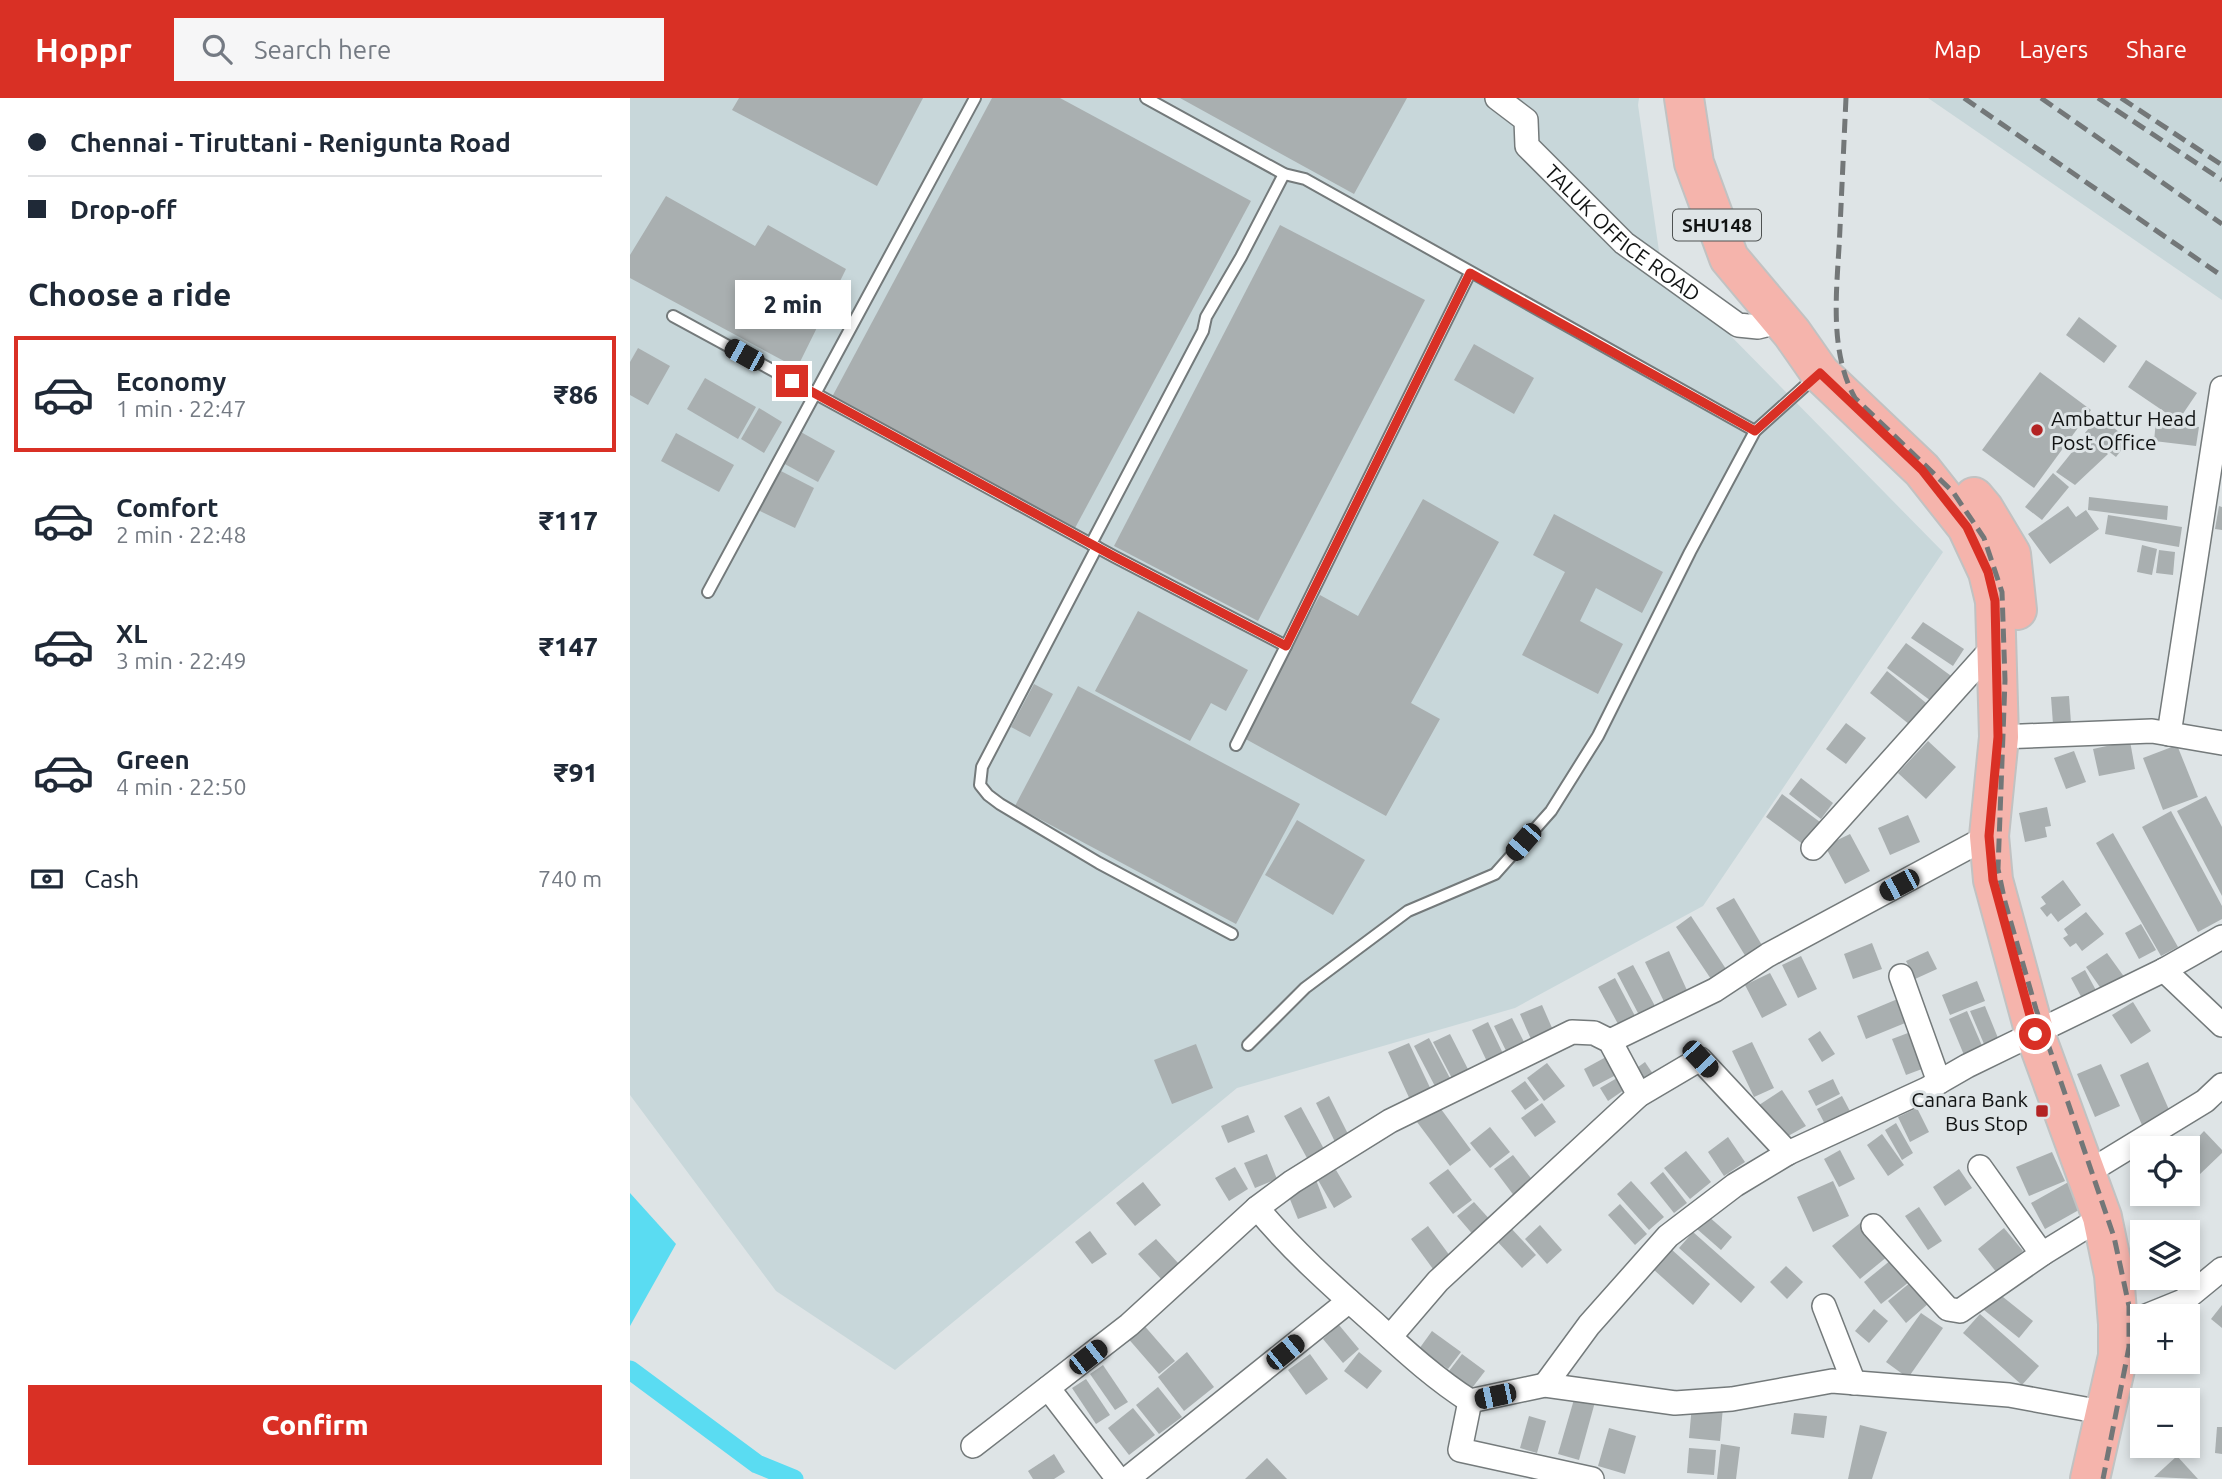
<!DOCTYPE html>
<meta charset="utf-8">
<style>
:root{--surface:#fff;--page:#f6f6f7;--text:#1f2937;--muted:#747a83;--line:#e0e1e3;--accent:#d93025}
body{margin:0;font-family:Ubuntu,sans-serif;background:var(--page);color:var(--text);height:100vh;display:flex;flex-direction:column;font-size:26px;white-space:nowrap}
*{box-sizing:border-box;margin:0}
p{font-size:23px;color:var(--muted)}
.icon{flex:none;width:38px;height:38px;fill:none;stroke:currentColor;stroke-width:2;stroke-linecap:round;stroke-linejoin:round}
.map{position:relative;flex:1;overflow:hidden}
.details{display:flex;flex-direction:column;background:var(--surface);width:630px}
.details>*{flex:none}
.banner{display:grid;align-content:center;height:154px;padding:0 28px;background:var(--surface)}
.buttons{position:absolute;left:1500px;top:1038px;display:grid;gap:14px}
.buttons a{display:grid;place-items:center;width:70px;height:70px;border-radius:0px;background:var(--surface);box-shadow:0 4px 10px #0003;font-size:35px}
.end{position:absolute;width:32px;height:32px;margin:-16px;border:9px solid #d93025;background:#fff;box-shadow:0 0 0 4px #fff}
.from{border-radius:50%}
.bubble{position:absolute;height:49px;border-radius:0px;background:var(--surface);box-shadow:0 4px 10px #0003;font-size:23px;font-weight:800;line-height:49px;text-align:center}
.car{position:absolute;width:21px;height:42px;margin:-21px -10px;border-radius:9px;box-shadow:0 0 5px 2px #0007;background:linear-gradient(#222 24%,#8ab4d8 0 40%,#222 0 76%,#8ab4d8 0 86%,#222 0)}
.banner b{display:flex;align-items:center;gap:24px;height:66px;font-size:26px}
.banner b+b{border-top:2px solid var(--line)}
.banner i{width:18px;height:18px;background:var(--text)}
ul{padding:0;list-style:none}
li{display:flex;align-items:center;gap:21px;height:116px;margin:0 14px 10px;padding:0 14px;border:4px solid transparent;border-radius:0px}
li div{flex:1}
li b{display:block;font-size:26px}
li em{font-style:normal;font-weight:800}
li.on{border-color:var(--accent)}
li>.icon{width:63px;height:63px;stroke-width:1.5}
h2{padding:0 28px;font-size:32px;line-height:84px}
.pay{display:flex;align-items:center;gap:18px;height:77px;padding:0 28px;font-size:26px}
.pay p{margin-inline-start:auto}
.button{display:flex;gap:14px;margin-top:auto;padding:14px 28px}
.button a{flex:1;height:80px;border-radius:0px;background:var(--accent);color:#fff;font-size:28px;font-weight:800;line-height:80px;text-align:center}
header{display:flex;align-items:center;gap:42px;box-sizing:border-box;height:98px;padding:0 35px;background:var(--accent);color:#fff}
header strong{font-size:33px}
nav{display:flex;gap:38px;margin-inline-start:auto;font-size:24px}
.search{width:490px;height:63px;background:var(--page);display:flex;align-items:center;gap:18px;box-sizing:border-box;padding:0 24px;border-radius:0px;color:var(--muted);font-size:26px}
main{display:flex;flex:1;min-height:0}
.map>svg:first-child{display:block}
.built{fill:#c8d7da}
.water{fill:#5adcf2}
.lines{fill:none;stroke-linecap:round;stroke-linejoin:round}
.canal{stroke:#5adcf2;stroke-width:19}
.building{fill:#a9afb0}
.lane-casing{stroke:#747a7b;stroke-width:14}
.street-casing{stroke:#747a7b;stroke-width:26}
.highway-casing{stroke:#c1c2c2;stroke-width:42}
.lane{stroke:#fff;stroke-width:10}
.street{stroke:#fff;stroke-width:23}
.highway{stroke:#f5b4ac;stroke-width:38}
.rail{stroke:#737778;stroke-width:5;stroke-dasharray:14 7;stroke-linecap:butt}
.route{stroke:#d93025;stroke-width:9}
.poi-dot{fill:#b32323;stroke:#dee4e6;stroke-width:2.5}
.labels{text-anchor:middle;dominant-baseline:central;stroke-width:6;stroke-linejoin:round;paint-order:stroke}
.shield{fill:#dee4e6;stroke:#4e5252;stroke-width:2}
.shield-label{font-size:19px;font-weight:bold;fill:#111313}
.street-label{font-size:21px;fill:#111313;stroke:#dee4e6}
.poi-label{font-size:21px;fill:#111313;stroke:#dee4e6;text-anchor:start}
</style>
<header>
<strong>Hoppr</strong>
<div class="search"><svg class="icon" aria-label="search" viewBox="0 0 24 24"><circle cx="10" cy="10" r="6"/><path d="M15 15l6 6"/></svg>Search here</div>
<nav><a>Map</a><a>Layers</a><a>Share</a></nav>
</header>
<main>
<section class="details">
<div class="banner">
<b><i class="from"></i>Chennai - Tiruttani - Renigunta Road</b>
<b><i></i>Drop-off</b>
</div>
<h2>Choose a ride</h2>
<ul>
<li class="on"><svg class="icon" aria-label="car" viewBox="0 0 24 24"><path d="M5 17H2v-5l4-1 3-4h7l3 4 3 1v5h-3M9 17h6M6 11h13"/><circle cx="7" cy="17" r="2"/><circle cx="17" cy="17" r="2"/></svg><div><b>Economy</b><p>1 min · 22:47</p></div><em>₹86</em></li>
<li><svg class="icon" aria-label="car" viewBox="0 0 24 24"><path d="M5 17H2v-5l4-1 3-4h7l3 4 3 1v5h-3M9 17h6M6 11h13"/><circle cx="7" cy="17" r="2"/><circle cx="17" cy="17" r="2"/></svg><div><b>Comfort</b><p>2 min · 22:48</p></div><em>₹117</em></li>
<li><svg class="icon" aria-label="car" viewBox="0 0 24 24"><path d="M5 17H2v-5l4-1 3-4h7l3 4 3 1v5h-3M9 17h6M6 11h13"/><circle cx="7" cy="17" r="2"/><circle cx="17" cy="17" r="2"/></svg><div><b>XL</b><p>3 min · 22:49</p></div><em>₹147</em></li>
<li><svg class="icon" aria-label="car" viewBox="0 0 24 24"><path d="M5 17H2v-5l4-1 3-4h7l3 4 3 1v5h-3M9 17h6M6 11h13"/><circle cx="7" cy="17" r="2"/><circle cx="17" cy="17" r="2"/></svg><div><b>Green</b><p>4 min · 22:50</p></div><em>₹91</em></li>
</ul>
<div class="pay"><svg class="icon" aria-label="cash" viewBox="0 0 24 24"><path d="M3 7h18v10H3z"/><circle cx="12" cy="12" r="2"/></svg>Cash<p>740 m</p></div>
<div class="button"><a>Confirm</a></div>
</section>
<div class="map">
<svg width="1592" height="1381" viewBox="0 0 1592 1381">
<rect width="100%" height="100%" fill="#dee4e6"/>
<!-- built -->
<g class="built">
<polygon points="0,0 1009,0 1008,7 1031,167 1313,454 1073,808 885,910 607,990 265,1272 146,1193 0,997"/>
<polygon points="1298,0 1592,0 1592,202"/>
</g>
<!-- water -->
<polygon class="water" points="0,1095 46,1146 0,1228"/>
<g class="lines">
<!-- canal -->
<polyline class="canal" points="0,1272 127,1366 164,1381"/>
</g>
<!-- building -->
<g class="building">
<polygon points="109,0 293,0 247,88 102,12"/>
<polygon points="362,0 430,0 621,103 445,430 202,299"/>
<polygon points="550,0 777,0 724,96"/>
<polygon points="36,98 125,148 138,127 216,171 167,270 0,180 0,157"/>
<polygon points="650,127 795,202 628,523 484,448"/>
<polygon points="1449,219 1487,248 1474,265 1436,237"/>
<polygon points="844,246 904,280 884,316 824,282"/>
<polygon points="8,250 40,268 18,307 0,297 0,264"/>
<polygon points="1516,262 1567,295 1548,323 1498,289"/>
<polygon points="1410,274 1461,312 1404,390 1352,352"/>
<polygon points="75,280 126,309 108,341 57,311"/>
<polygon points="129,310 152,324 134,355 111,341"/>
<polygon points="1469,318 1499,342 1486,359 1455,335"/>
<polygon points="1526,323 1569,329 1566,348 1524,343"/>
<polygon points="169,333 205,353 188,384 151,364"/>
<polygon points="46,335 104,367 89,394 31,363"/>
<polygon points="1455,338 1478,356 1445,387 1426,374"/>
<polygon points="147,371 184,390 165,430 128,412"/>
<polygon points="1423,375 1439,389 1412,422 1395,409"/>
<polygon points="1459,399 1538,408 1537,422 1458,412"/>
<polygon points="793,401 869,444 781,605 810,621 756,718 612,639 690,497 728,518"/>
<polygon points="1438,408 1446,419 1456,412 1469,431 1420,466 1398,436"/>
<polygon points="1589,408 1592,409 1592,432 1585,431"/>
<polygon points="924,416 1033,474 1012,515 966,490 950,523 993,546 968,596 892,557 935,474 903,457"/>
<polygon points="1478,417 1552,429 1549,449 1475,436"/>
<polygon points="1512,447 1527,451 1522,477 1507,474"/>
<polygon points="1529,452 1545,454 1543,477 1526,475"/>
<polygon points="508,513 618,572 596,613 581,605 560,643 465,593"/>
<polygon points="1293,524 1334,551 1323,568 1281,540"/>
<polygon points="1276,545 1324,580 1305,606 1257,570"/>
<polygon points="1257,573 1301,609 1284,630 1240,595"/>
<polygon points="404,586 423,596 400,639 381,629"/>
<polygon points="448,588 670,706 606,826 385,708"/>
<polygon points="1439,598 1441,625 1423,626 1421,599"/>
<polygon points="1216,625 1236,640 1216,666 1196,651"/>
<polygon points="1298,643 1326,669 1296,701 1268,675"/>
<polygon points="1500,643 1505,671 1469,678 1463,651"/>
<polygon points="1547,647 1568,699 1533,712 1513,660"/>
<polygon points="1444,653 1456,684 1436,691 1424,660"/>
<polygon points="1171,680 1203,705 1191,721 1159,696"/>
<polygon points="1152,696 1190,724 1174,747 1136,719"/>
<polygon points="1576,698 1592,729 1592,798 1547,713"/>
<polygon points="1417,709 1421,728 1415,729 1417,739 1395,744 1389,715"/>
<polygon points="1541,713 1592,808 1592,821 1568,834 1512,729"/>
<polygon points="1278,717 1290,744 1260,757 1248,730"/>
<polygon points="667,722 735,762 703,817 635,777"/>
<polygon points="1483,735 1548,849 1531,858 1466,745"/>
<polygon points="1220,736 1240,773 1215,786 1195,748"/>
<polygon points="1433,782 1451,807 1428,824 1421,815 1417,819 1410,810 1416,806 1411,799"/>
<polygon points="1104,800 1136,854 1119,864 1086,810"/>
<polygon points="1456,814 1474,836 1452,853 1446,845 1440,849 1433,840 1438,837 1434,831"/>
<polygon points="1061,818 1100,877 1085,887 1046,829"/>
<polygon points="1511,826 1526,852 1509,861 1495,835"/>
<polygon points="1242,845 1252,871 1223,881 1214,856"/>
<polygon points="1039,853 1061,901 1038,912 1015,864"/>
<polygon points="1298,853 1307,871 1285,881 1276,863"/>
<polygon points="1477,855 1495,880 1474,895 1456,869"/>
<polygon points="1171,858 1187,891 1168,900 1152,867"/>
<polygon points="1003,867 1025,908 1009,917 987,875"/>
<polygon points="1455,872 1468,896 1454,904 1441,880"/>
<polygon points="1140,875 1157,907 1132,920 1115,887"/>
<polygon points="985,880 1005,918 988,926 968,889"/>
<polygon points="1347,883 1355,903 1320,917 1312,897"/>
<polygon points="1270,900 1280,923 1236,941 1227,918"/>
<polygon points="1503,904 1521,933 1501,946 1482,917"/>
<polygon points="912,907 926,939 904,948 890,916"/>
<polygon points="1355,908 1368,940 1354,946 1340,913"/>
<polygon points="1337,913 1353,950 1334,957 1319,921"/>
<polygon points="882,920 898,952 880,961 864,928"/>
<polygon points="858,924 877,964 861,972 842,932"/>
<polygon points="1190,933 1205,956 1192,964 1178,941"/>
<polygon points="1278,935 1292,971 1276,977 1262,941"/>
<polygon points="820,936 842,979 826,988 803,944"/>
<polygon points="799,940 823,986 808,994 784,948"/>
<polygon points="1122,944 1144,990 1124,999 1102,953"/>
<polygon points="779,945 803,996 782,1006 758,954"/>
<polygon points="566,946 583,990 542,1006 524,962"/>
<polygon points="976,959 986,977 963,989 954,971"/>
<polygon points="1015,964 1027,982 1015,989 1004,972"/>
<polygon points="1518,964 1540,1014 1512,1027 1490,977"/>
<polygon points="917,965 935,988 914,1003 897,980"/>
<polygon points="1471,966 1490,1008 1465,1019 1447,976"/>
<polygon points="987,980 994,992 978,1003 970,990"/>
<polygon points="1203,981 1210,996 1186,1008 1178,993"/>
<polygon points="895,983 909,1002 895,1012 881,993"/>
<polygon points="1152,992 1176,1028 1151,1042 1123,1011"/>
<polygon points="699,998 721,1042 707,1048 686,1005"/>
<polygon points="1212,998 1222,1017 1197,1030 1187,1011"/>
<polygon points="912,1005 926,1024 905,1039 891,1020"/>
<polygon points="671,1009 694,1051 677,1060 654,1018"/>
<polygon points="1287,1010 1299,1034 1280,1044 1268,1019"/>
<polygon points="811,1011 841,1052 820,1068 787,1024"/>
<polygon points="618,1017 625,1034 598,1045 591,1028"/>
<polygon points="1266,1025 1283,1055 1272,1062 1255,1032"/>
<polygon points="860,1029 880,1054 860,1070 840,1045"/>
<polygon points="1574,1033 1592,1052 1592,1055 1568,1078 1558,1068 1558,1050"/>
<polygon points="1252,1036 1274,1067 1258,1078 1237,1047"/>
<polygon points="1098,1039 1115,1064 1094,1078 1078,1054"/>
<polygon points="1210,1052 1225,1081 1209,1089 1194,1061"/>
<polygon points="1056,1053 1081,1084 1060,1101 1034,1070"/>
<polygon points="1422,1054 1435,1083 1399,1098 1386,1069"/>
<polygon points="637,1056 647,1081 625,1090 614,1065"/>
<polygon points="883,1057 904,1084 885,1099 864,1071"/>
<polygon points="605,1069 618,1091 599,1103 585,1080"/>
<polygon points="818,1071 842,1102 823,1116 799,1085"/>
<polygon points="1329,1071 1342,1090 1315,1108 1303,1089"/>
<polygon points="706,1072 722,1099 704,1110 688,1082"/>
<polygon points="1033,1074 1057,1105 1044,1115 1020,1085"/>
<polygon points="686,1082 697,1110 668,1121 657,1094"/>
<polygon points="1442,1082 1456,1108 1415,1131 1401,1105"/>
<polygon points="1001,1083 1034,1119 1019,1132 987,1096"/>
<polygon points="1203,1083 1219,1118 1183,1134 1167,1099"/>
<polygon points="513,1084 531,1107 505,1128 486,1105"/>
<polygon points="844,1104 862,1124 845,1139 827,1118"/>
<polygon points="990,1106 1017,1136 1005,1147 978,1117"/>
<polygon points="1289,1109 1312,1143 1298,1152 1275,1118"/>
<polygon points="1078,1118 1102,1139 1091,1152 1067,1131"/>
<polygon points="1230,1125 1258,1158 1230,1181 1202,1148"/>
<polygon points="910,1127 932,1152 917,1166 895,1141"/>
<polygon points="798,1128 820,1158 803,1171 781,1141"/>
<polygon points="880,1129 906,1157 892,1170 866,1142"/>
<polygon points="1374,1130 1393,1153 1367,1175 1348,1151"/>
<polygon points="460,1133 477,1156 462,1166 445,1144"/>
<polygon points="1063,1134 1125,1189 1111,1205 1049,1150"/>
<polygon points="526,1141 549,1166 532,1182 508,1156"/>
<polygon points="1041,1151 1080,1186 1063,1207 1023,1171"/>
<polygon points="1261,1162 1279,1184 1251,1206 1234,1184"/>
<polygon points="1156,1168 1173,1184 1157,1201 1140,1184"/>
<polygon points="1281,1184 1299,1205 1276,1225 1258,1203"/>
<polygon points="1368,1195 1403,1223 1389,1240 1354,1212"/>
<polygon points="1592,1207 1592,1230 1581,1221"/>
<polygon points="1244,1211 1258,1223 1239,1245 1225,1233"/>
<polygon points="1291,1215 1313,1230 1278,1280 1256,1264"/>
<polygon points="1350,1216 1409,1268 1392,1287 1333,1235"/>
<polygon points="1558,1217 1567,1226 1558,1237"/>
<polygon points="512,1225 545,1263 529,1276 496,1238"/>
<polygon points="709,1227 729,1251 713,1265 693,1241"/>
<polygon points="802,1233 831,1254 818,1271 789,1251"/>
<polygon points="557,1254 584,1289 554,1313 528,1279"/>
<polygon points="729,1254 752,1273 737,1291 714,1273"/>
<polygon points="680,1256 698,1281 676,1297 658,1272"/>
<polygon points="832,1256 855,1273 842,1290 819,1273"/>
<polygon points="473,1267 498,1304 485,1312 460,1276"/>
<polygon points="456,1281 480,1317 466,1326 442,1290"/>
<polygon points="528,1289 552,1319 529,1336 506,1307"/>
<polygon points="945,1298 965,1304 949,1362 928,1356"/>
<polygon points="1062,1307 1093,1309 1090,1343 1059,1340"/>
<polygon points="503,1310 525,1337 499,1357 478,1330"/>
<polygon points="1164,1315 1197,1318 1194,1340 1161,1336"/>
<polygon points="899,1318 916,1323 907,1355 890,1350"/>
<polygon points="1230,1327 1257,1334 1242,1381 1218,1381"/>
<polygon points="1587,1329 1592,1329 1592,1356 1585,1355"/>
<polygon points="979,1330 1006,1338 995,1376 968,1368"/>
<polygon points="1091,1346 1110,1349 1106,1381 1087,1381"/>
<polygon points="1059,1350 1086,1352 1084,1377 1057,1375"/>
<polygon points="424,1356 435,1374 424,1381 403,1381 398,1373"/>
<polygon points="1547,1358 1568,1381 1524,1379"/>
<polygon points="637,1360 657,1381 615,1381"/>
</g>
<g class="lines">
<!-- lane casing -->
<g class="lane-casing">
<g id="lane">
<polyline points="516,0 654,76 675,81 1125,333"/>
<polyline points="654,76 611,159 576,219 573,233 461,446 485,459 656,548 840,175"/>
<polyline points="43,218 461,446"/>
<polyline points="467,449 352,669 350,687 358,697 370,706 469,765 602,836"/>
<polyline points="78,494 345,0"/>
<polyline points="606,647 656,548"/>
<polyline points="618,947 675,890 778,813 865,776 921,713 968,638 1060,454 1125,333 1185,279"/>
</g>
</g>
<!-- street casing -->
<g class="street-casing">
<g id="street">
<path id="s1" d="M867 0 896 22 897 48 994 145 1108 227 1128 229 1152 223"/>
<polyline points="1539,636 1592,290"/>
<polyline points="1369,639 1522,633 1592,645"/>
<polyline points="1183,750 1366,546"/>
<polyline points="1534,872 1592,927"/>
<polyline points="1271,878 1309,984"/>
<polyline points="980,943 1085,892 1138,857 1359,738"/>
<polyline points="1470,1067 1575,1003 1592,987"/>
<polyline points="1350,1069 1412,1156"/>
<path d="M627 1110C662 1152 702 1188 743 1224 774 1252 804 1280 840 1303L915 1287 1045 1305 1102 1301 1202 1283 1379 1297 1477 1315"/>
<polyline points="1243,1128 1318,1211 1330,1213 1412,1156 1472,1119"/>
<polyline points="1194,1208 1224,1285"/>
<polyline points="1516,1218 1553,1203 1592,1171"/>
<polyline points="760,1239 808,1183 1009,997 1070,961 1158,1055"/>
<polyline points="915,1287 959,1227 1038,1138 1105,1087 1158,1055 1297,991 1337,968 1534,872 1592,839"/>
<polyline points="418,1290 488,1381"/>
<polyline points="840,1303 830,1352 962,1381"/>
<polyline points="343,1348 499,1227 627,1110 662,1084 760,1023 942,934 964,935 980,943 1009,997"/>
<polyline points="497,1381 719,1203"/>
</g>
</g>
<!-- highway casing -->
<g class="highway-casing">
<g id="highway">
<polyline points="1054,0 1064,65 1099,160 1162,235 1190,275 1292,372 1337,429 1358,474 1365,503 1369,639 1359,738 1363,782 1405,936 1472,1119 1484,1177 1488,1226 1488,1258 1460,1381"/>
<polyline points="1344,399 1354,411 1381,456 1387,512"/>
</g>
</g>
<!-- lane -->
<use href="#lane" class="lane"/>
<!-- street -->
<use href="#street" class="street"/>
<!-- highway -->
<use href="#highway" class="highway"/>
<!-- rail -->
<g class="rail">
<path d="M1216 0C1214 43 1212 87 1210 130 1208 184 1197 250 1225 300L1323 394 1354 440 1372 494 1375 582 1368 771 1375 804 1406 911 1484 1139 1499 1208V1249L1473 1381"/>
<polyline points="1334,0 1592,178"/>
<polyline points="1411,0 1592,126"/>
<polyline points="1468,0 1592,82"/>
<polyline points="1491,0 1592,67"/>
</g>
</g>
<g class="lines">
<!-- route -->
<polyline class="route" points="162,283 485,459 656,548 840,175 1125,333 1190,275 1292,372 1337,429 1358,474 1365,503 1368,639 1359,738 1363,782 1405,936"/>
</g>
<!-- markers -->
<g class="poi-dot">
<circle cx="1407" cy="332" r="7"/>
<rect x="1405" y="1006" width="14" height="14" rx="3.5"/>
</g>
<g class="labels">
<!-- shield labels -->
<rect class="shield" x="1043" y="111.5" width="88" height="31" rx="5"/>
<g class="shield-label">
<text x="1087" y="127">SHU148</text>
</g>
<!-- street labels -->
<g class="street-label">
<text stroke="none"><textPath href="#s1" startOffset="192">TALUK OFFICE ROAD</textPath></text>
</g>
<!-- poi labels -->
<g class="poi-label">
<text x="1421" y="320">Ambattur Head<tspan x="1421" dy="24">Post Office</tspan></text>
<text x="1398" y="1001" text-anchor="end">Canara Bank<tspan x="1398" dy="24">Bus Stop</tspan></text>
</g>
</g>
</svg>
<div class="buttons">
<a><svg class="icon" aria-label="locate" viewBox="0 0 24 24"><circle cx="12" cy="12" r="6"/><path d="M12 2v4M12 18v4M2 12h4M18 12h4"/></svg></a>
<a><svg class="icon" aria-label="layers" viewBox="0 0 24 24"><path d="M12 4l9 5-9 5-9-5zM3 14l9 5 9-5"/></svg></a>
<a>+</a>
<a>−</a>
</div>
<i class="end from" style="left:1405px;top:936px"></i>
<i class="end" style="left:162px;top:283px"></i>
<div class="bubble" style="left:105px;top:182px;width:116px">2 min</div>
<i class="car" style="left:114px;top:257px;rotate:299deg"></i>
<i class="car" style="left:893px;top:744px;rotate:221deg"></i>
<i class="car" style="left:1269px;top:787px;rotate:242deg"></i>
<i class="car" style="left:1070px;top:961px;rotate:137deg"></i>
<i class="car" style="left:655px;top:1254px;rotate:51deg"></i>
<i class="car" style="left:458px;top:1259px;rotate:52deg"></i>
<i class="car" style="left:865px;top:1298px;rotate:258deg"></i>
</div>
</main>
